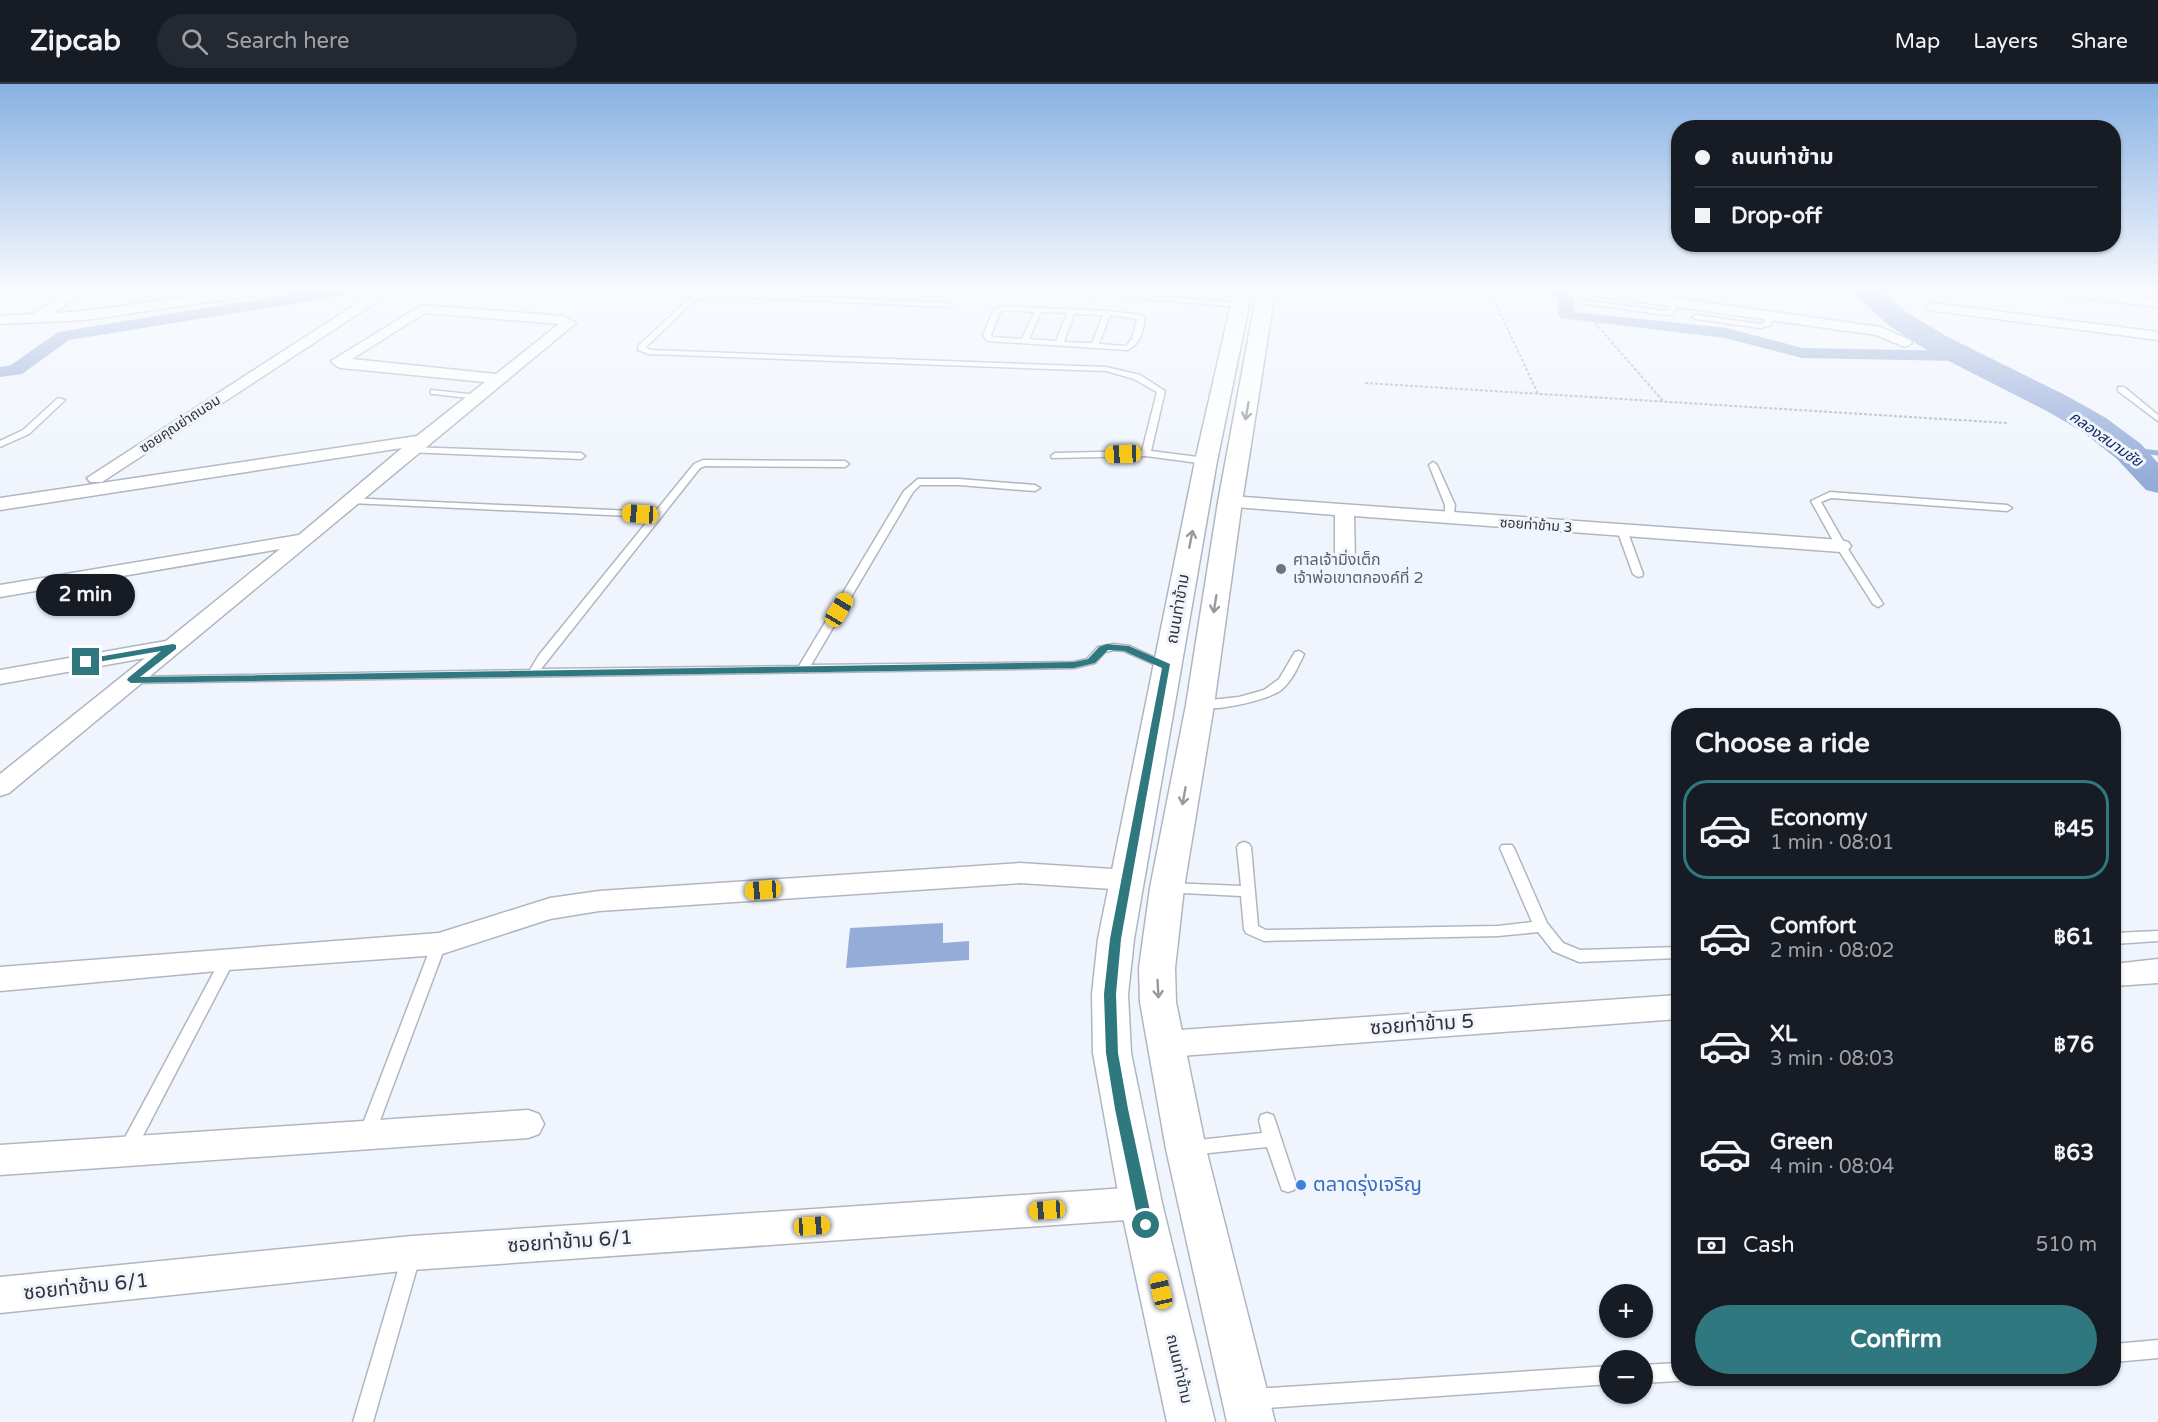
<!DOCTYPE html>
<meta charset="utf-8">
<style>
:root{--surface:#171b24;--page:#242831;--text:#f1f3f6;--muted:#9ea1a6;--line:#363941;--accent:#2f787f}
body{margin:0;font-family:"Varela Round","Noto Sans Thai",sans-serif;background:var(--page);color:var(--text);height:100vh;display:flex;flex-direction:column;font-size:22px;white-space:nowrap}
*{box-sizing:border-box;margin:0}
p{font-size:20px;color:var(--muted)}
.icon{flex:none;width:33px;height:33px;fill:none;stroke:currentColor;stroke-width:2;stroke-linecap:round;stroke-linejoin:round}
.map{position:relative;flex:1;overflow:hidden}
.drawer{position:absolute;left:1671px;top:624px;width:450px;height:678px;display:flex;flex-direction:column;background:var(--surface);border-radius:24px;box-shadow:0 2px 4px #0004}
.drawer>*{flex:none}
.hud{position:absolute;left:1671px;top:36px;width:450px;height:132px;border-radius:24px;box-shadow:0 2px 4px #0004;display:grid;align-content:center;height:132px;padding:0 24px;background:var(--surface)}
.buttons{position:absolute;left:1599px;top:1200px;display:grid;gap:12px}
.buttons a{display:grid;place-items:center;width:54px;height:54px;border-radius:50%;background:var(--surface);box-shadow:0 2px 4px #0004;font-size:30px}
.end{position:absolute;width:27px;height:27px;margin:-14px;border:8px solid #2f787f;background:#fff;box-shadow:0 0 0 3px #fff}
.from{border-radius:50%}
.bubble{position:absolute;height:42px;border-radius:21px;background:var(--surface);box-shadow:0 2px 4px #0004;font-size:20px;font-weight:700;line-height:42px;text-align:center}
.car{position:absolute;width:18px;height:36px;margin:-18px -9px;border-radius:8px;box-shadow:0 0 4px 2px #0007;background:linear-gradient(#f5c518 24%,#345 0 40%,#f5c518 0 76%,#345 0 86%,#f5c518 0)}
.hud b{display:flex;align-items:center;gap:21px;height:57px;font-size:22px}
.hud b+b{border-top:2px solid var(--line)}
.hud i{width:15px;height:15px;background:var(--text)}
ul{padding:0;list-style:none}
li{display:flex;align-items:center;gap:18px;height:99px;margin:0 12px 9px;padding:0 12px;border:3px solid transparent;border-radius:24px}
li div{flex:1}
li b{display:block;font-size:22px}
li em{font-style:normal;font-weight:700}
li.active{border-color:var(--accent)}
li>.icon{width:54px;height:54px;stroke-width:1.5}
h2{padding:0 24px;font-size:27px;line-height:72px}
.pay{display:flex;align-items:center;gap:15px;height:66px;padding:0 24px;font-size:22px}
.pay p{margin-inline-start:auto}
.action{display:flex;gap:12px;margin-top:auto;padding:12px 24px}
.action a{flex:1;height:69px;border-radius:36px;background:var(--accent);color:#fff;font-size:24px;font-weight:700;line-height:69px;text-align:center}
header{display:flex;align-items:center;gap:36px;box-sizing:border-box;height:84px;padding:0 30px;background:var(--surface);border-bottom:2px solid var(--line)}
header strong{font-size:28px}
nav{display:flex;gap:33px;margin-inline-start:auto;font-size:21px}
.search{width:420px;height:54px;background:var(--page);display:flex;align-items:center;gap:15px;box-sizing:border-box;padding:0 21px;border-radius:33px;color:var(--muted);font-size:22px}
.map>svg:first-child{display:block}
.water{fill:#95acd8}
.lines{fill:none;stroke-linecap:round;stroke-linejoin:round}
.stream{stroke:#95acd8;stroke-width:5}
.canal{fill:#95acd8;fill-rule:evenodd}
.river{fill:#95acd8;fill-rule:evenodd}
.service-casing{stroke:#b0b6c0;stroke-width:3}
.minor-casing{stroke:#b0b6c0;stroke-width:3}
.tertiary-casing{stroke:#b0b6c0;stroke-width:3}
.path{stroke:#adb1b7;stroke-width:2;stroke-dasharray:3 2;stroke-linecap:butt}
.service{fill:#fff;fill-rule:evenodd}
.minor{fill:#fff;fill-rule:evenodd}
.tertiary{fill:#fff;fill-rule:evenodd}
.oneway{stroke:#98999b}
.route{fill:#2f787f}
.worship-dot{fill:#6b7280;stroke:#f0f5fd;stroke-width:2}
.shop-dot{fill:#3f7fe0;stroke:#f0f5fd;stroke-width:2}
.labels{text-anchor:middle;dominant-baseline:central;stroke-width:6;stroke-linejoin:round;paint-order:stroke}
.far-street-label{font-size:14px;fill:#313337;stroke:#f0f5fd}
.far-water-label{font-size:15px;font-style:italic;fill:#0d265a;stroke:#f0f5fd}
.worship-label{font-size:16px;fill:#5b616d;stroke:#f0f5fd;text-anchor:start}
.street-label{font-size:16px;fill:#313337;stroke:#f0f5fd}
.near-street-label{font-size:20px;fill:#313337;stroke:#f0f5fd}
.near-shop-label{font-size:20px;fill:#366cbe;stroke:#f0f5fd;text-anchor:start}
</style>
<header>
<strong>Zipcab</strong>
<div class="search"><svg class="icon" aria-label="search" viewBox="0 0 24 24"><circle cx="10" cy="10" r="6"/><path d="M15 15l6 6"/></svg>Search here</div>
<nav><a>Map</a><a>Layers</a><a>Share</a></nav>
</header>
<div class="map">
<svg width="2158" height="1338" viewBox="0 0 2158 1338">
<rect width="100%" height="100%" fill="#f0f5fd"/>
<!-- water -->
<polygon class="water" points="943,839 943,859 969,857 969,876 846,884 850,844"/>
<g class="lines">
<!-- stream -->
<polyline class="stream" points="2125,365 2158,369"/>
<!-- canal -->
<g class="canal">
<polygon points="310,207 348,207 341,212 69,256 22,290 0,293 0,283 11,281 58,248 64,247"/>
<path d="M1549 207C1569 207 1574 205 1574 228L1727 244 1802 264 1960 267 1966 268 1969 272 1966 276 1960 277 1802 274 1725 254 1560 234 1558 231V215Z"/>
</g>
<!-- river -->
<polygon class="river" points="1851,207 1881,207 1908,229 1946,252 2067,312 2106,334 2141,360 2158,379 2158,409 2146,406 2117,375 2083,348 2045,326 1925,265 1888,241"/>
<!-- service casing -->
<g class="service-casing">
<g id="service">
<polygon points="1053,207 1089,207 1099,210 1096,212"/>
<polygon points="716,208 948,219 952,221 948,223 716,212 695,216 646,263 650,266 1106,283 1140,291 1165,307 1151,367 1206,374 1210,377 1206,380 1146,372 1052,374 1051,372 1055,369 1142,367 1157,308 1134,295 1106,287 649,270 638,266 638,262 691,213"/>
<polygon points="1125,210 1239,219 1243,221 1239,223 1123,213 1123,211"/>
<polygon points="1581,216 1667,227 1672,217 1677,218 1674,230 1667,231 1579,219 1578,218"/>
<path d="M1002 222 1107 227 1141 231 1145 233C1143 246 1141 261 1127 266L987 257 983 251 993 227ZM1003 226 1034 228 1022 255 992 253 991 251 1000 228ZM1041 228 1067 229 1056 257 1029 255ZM1074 230 1103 231 1092 259 1064 258ZM1110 231 1137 235 1132 255 1126 262 1099 260Z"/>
<polygon points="1766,229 1773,231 1771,241 1760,244 1696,235 1692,233 1696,231 1760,240 1764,239"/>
<polygon points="2118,303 2124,303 2158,331 2158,337 2118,307"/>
<polygon points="431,306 478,311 482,313 478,315 434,310 431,310"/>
<polygon points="58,314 65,316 29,350 0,363 0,357 23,346"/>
<polygon points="410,363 581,369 585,372 581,375 407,368 406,366"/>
<polygon points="703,376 845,377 849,380 845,383 705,382 700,384 541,585 799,582 904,407 918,395 959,395 1035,401 1040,404 1035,407 959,401 920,401 913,408 811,581 1074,578 1087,575 1098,563 1114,560 1130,562 1173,582 1167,585 1163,584 1124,567 1114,566 1105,568 1095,579 1074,584 131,599 125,596 131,593 530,586 539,571 651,433 351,419 346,416 348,414 655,428 694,380"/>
<polygon points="1433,378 1437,381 1455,421 1453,437 1450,438 1445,435 1445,421 1429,381"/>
<polygon points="1830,408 2007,421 2012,424 2007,427 1831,414 1821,418 1846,462 1883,520 1878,523 1873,520 1836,462 1811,417"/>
<polygon points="1622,443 1627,446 1643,490 1642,492 1638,493 1633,490 1617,446"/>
<path d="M1299 567 1304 570C1298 583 1292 597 1281 606 1269 616 1205 631 1194 621L1200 617 1239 613 1264 606 1279 595 1295 568Z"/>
<polygon points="1244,758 1249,760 1251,763 1258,842 1266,846 1498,842 1532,838 1500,764 1502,761 1512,761 1514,764 1547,839 1563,859 1580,866 1678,863 1678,874 1579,878 1553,867 1538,848 1498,852 1264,857 1246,849 1244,845 1241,812 1164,808 1162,804 1164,800 1169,799 1241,802 1237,763 1239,760"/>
<polygon points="2158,847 2158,857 2114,860 2114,849"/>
<polygon points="439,854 444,856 446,860 375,1050 373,1055 367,1057 361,1055 359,1050 432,860 434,856"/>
<polygon points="228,869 233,871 235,875 134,1069 128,1071 122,1069 120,1064 122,1059 223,871"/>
<polygon points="1267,1029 1273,1031 1275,1036 1296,1100 1294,1106 1288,1108 1282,1106 1267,1063 1190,1071 1184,1069 1182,1064 1184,1059 1190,1057 1262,1049 1259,1036 1261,1031"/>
<polygon points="411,1164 417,1167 420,1173 373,1338 353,1338 402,1173 405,1167"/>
<polygon points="2158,1256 2158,1274 2114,1278 2114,1260"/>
<polygon points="1678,1279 1678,1294 1685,1295 1678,1297 1642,1299 1642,1281"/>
<polygon points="1610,1282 1610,1300 1253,1325 1246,1322 1243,1315 1246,1308 1253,1305"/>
</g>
</g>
<!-- minor casing -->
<g class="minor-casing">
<g id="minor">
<path d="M67 207H84L54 229C123 226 192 207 262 207L255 211 86 236 0 240V232L33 230Z"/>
<polygon points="376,207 393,207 102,398 90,398 87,394"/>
<polygon points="1585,207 1625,207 1880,243 1910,256 1912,259 1905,263 1876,251 1592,211"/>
<polygon points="2053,207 2097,207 2158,215 2158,223 2060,211"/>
<polygon points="1933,219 2158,248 2158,256 1928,226 1926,223"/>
<path d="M422 221 564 232 576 239 9 709 0 712V690L145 574 0 600V586L166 557 280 465 0 513V501L299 451 402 364 0 426V414L417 352 485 298 341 284 336 282 331 277ZM425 229 559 240 496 290 352 275Z"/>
<polygon points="1230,412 1841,456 1848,458 1851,462 1848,466 1841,468 1354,432 1355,477 1352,481 1338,481 1335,477 1335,431 1223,422 1221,418 1223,414"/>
<polygon points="1020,779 1128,786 1137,789 1141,796 1137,803 1128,806 1020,799 599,827 550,835 439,871 228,886 0,907 0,883 439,849 550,814 599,807"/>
<polygon points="2158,875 2158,899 2114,902 2114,880"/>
<polygon points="1678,911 1678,935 1166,973 1155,969 1151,960 1155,951 1166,947"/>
<polygon points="528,1026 539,1030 544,1040 539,1050 528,1054 0,1091 0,1061"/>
<polygon points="1141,1103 1153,1108 1158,1119 1153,1130 1141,1135 412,1186 0,1229 0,1193 412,1152"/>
</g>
</g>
<!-- tertiary casing -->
<g class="tertiary-casing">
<g id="tertiary">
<polygon points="1234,207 1252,207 1217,377 1134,855 1128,910 1131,969 1162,1119 1215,1338 1167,1338 1120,1119 1093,969 1092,910 1098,855 1195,377"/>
<polygon points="1257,207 1275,207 1242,418 1214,621 1184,804 1175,884 1176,918 1206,1065 1275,1338 1227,1338 1166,1065 1140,918 1139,884 1150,804 1186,621 1218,418"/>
</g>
</g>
<!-- path -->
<g class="path">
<polyline points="1490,207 1538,310"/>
<polyline points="1546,207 1561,214 1560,226 1566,233 1635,242"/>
<polyline points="1595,239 1663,317"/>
<polyline points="1669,245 1689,247"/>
<polyline points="1749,257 1802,269 1893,274"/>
<polyline points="1912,274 1942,275"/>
<polyline points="1365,299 2007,339"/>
</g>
<!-- service -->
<use href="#service" class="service"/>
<!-- minor -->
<use href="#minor" class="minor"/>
<!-- tertiary -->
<use href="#tertiary" class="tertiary"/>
</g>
<!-- one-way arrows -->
<defs><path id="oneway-shaft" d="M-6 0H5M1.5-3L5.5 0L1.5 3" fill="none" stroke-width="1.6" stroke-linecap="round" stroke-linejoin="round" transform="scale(1.5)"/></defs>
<g class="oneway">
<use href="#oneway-shaft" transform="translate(1247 327) rotate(100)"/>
<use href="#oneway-shaft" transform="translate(1191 455) rotate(-79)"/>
<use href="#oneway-shaft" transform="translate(1215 520) rotate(99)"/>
<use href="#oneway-shaft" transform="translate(1184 712) rotate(100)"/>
<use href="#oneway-shaft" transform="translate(1158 905) rotate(87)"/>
</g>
<!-- sky -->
<linearGradient id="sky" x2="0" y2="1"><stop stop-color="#87b1e2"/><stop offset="0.52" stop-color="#f8fafe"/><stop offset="1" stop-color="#f8fafe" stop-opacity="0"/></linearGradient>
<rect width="2158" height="395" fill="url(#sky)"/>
<!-- route -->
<polygon class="route" points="173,560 176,561 176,565 140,593 1074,578 1088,575 1099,563 1107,560 1129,562 1170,580 1121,855 1116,910 1118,969 1128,1025 1153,1141 1151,1146 1146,1148 1141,1146 1139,1141 1115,1025 1106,969 1104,910 1110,855 1162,584 1124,567 1108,566 1095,579 1074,584 131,599 127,596 128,594 161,567 86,580 82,578 86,575"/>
<!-- markers -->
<circle class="worship-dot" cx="1281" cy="485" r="6"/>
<circle class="shop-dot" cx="1301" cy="1101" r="6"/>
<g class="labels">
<!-- far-street labels -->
<g class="far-street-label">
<text transform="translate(180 340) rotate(-33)">ซอยคุณย่าถนอม</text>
<text transform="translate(1536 441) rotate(4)">ซอยท่าข้าม 3</text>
</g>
<!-- far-water labels -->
<g class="far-water-label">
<text transform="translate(2106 355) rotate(35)">คลองสนามชัย</text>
</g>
<!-- worship labels -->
<g class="worship-label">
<text x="1293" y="476">ศาลเจ้ามิ่งเต็ก<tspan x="1293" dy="18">เจ้าพ่อเขาตกองค์ที่ 2</tspan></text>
</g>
<!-- street labels -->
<g class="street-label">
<text transform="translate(1178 525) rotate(-80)">ถนนท่าข้าม</text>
<text transform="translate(1179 1285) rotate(77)">ถนนท่าข้าม</text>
</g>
<!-- near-street labels -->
<g class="near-street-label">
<text transform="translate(1422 941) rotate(-4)">ซอยท่าข้าม 5</text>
<text transform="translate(570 1158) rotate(-4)">ซอยท่าข้าม 6/1</text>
<text transform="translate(86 1203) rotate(-6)">ซอยท่าข้าม 6/1</text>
</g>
<!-- near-shop labels -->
<g class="near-shop-label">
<text x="1313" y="1101">ตลาดรุ่งเจริญ</text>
</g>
</g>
</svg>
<div class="buttons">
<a>+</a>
<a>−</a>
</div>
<i class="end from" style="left:1146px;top:1141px"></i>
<i class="end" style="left:86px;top:578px"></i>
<div class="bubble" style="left:36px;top:490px;width:99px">2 min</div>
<i class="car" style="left:1123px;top:370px;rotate:268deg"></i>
<i class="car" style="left:640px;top:430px;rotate:274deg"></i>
<i class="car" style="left:839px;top:526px;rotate:31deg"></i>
<i class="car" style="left:763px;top:806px;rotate:266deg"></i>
<i class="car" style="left:1047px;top:1126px;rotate:266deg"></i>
<i class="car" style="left:812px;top:1142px;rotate:86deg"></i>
<i class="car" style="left:1161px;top:1207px;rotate:347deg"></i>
<div class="hud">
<b><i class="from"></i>ถนนท่าข้าม</b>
<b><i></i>Drop-off</b>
</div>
<section class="drawer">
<h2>Choose a ride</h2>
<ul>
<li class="active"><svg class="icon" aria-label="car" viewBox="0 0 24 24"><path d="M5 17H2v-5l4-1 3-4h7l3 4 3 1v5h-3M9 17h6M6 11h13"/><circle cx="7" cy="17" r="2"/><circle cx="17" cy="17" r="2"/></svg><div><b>Economy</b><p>1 min · 08:01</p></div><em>฿45</em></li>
<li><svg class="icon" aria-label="car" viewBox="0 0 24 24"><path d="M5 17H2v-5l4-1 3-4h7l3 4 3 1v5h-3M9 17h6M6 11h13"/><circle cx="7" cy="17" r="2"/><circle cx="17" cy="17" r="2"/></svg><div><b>Comfort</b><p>2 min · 08:02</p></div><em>฿61</em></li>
<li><svg class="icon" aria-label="car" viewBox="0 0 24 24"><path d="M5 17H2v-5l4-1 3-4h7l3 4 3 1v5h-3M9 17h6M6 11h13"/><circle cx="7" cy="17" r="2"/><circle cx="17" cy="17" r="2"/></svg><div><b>XL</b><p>3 min · 08:03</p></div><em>฿76</em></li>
<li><svg class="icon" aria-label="car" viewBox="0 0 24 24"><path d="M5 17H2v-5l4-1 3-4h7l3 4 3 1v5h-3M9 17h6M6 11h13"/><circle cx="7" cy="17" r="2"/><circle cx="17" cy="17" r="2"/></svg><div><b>Green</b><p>4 min · 08:04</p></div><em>฿63</em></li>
</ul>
<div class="pay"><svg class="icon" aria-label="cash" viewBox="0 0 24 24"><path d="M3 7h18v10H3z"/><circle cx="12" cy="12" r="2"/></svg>Cash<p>510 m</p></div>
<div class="action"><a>Confirm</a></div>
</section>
</div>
